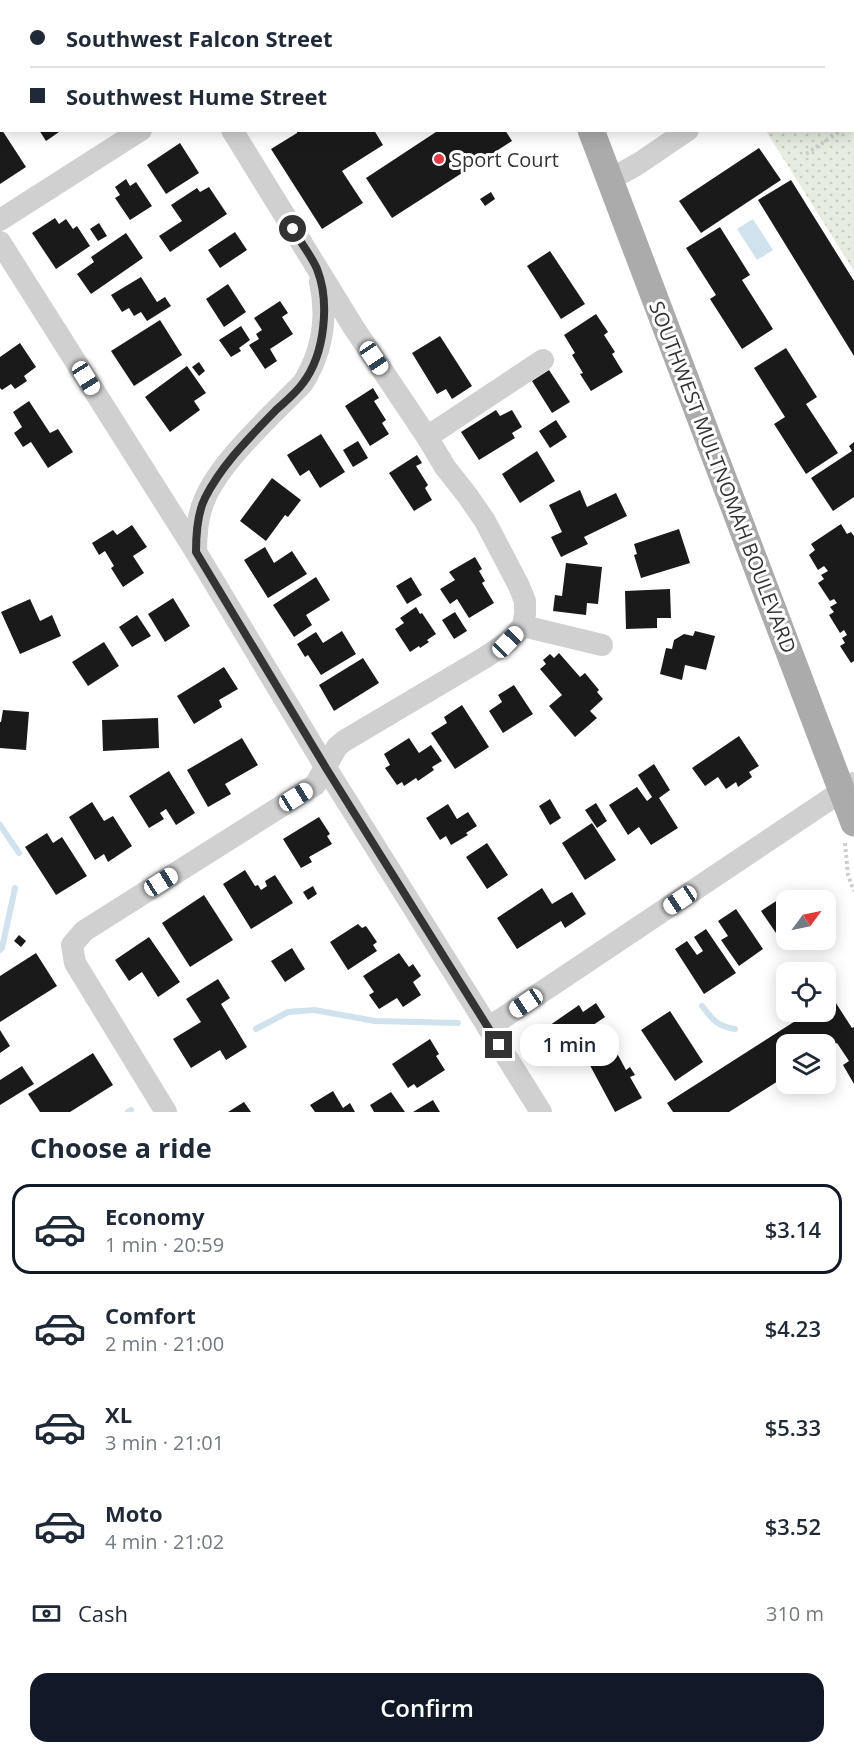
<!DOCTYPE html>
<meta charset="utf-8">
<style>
:root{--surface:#fff;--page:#f6f6f7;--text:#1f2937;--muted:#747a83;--line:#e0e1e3;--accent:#111827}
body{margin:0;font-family:"Open Sans",sans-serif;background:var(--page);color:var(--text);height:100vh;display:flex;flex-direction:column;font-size:22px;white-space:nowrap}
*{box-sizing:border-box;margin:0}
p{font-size:20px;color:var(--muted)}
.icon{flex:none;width:33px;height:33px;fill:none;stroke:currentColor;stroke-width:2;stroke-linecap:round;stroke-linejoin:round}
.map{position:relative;height:1112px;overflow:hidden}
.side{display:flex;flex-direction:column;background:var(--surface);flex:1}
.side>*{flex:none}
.banner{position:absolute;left:0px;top:0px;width:855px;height:132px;box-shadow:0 3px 15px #0003;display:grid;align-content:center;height:132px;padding:0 30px;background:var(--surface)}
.needle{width:39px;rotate:57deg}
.controls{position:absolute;left:776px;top:890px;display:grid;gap:12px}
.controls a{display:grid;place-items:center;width:60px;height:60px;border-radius:12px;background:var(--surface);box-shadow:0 3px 15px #0003;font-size:30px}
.end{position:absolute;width:27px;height:27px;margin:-14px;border:8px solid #333;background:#fff;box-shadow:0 0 0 3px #fff}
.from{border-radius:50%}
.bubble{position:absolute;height:42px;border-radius:18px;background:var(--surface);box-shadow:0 3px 15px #0003;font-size:20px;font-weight:600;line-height:42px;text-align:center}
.car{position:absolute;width:18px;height:36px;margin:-18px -9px;border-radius:8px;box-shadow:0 0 4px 2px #0007;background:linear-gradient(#fff 24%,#345 0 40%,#fff 0 76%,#345 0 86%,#fff 0)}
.banner b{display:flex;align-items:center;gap:21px;height:57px;font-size:22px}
.banner b+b{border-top:2px solid var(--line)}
.banner i{width:15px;height:15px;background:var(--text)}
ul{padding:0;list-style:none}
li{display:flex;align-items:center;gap:18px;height:90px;margin:0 12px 9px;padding:0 18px;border:3px solid transparent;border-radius:18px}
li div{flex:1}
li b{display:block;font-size:22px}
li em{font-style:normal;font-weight:600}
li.current{border-color:var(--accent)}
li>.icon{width:54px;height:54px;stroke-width:1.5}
h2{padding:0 30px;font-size:27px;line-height:72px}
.pay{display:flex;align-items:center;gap:15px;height:66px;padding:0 30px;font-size:22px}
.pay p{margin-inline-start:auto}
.button{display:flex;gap:12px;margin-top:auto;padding:12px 30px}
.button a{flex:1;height:69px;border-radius:18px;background:var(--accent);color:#fff;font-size:24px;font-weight:600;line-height:69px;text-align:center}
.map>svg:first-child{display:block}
.park{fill:url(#park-dots)}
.water{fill:#cfe2ee}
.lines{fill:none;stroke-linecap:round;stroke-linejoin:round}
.stream{stroke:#cfe2ee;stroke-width:6}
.building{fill:#1a1a1a}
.path{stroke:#cdcdcd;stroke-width:4;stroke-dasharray:3 3;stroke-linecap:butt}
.minor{stroke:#d0d0d0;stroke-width:22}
.major{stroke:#ababab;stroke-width:27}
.route{stroke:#333;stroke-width:8}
.poi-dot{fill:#e63946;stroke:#fff;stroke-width:2}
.labels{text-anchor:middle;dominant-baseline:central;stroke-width:6;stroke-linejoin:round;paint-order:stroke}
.poi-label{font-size:20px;fill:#333;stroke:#fff;text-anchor:start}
.street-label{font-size:20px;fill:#333;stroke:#fff}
</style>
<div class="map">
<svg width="854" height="1112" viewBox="0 0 854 1112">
<defs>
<pattern id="park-dots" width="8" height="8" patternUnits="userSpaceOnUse" patternTransform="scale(1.5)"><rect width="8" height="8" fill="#e6ecdf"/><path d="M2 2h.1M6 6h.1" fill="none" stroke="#c6cbc0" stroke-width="1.8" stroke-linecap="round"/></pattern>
</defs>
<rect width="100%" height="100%" fill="#fff"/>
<!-- park -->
<polygon class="park" points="854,35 854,271 766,131 854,130"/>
<!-- water -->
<polygon class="water" points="753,219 773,250 757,260 737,229"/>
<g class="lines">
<!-- stream -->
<g class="stream">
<polyline points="0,825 19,853"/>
<polyline points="0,950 2,948 15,888"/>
<path d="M702 1006C713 1020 717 1026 735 1029"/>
<polyline points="256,1029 288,1012 314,1010 375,1021 458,1023"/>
<polyline points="128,1112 131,1110"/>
</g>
</g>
<!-- building -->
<g class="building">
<polygon points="0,130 2,130 26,167 0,184"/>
<polygon points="39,130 62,130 46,141"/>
<polygon points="297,130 374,130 383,145 342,171 363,203 322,229 271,149 297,133"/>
<polygon points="439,130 505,130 512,141 392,218 366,178"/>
<polygon points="180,143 199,173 166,194 147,165"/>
<polygon points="759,148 781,180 701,233 679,201"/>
<polygon points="126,179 130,186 136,182 152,206 130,220 115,198 120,195 115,187"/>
<polygon points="791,180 854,281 854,356 758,200"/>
<polygon points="209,187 227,214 170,252 159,236 182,221 171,205 197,188 200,192"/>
<polygon points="491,192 495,199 485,206 480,199"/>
<polygon points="55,218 59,224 66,219 73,229 77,226 90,246 56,269 32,233"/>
<polygon points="99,223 107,236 98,241 90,229"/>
<polygon points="720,227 750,275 742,280 773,329 742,349 710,299 716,295 686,248"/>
<polygon points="235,232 247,250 220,268 208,250"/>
<polygon points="126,233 143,258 91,294 77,274 94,262 91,257"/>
<polygon points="550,251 585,304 561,319 527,266"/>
<polygon points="141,277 157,302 165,297 171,306 147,321 141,312 134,316 129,308 122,312 111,295"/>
<polygon points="228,284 246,312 224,327 206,299"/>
<polygon points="280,301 288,313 282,317 293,334 270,349 277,361 265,369 249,345 259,339 256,334 262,330 254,318"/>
<polygon points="596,314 608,332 604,335 615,352 612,354 623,372 591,391 580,374 583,373 572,355 575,353 564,335"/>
<polygon points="160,320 182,355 134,386 111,351"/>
<polygon points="241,326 250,340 239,348 241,351 231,357 219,340"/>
<polygon points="440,336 472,386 452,399 446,389 437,394 412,353"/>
<polygon points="20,343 36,367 24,376 27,381 15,389 11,384 2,390 0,388 0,357"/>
<polygon points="786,348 817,397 806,404 838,453 806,474 774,424 785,417 754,368"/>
<polygon points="199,362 205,371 199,376 192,367"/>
<polygon points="187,366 206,393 194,401 200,410 170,432 145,397"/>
<polygon points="549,370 570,402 552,413 532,381"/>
<polygon points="373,388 379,398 374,401 386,420 382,423 389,434 370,446 345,406"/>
<polygon points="29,401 50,433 58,429 73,452 48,468 31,442 23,447 14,433 22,427 13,412"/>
<polygon points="496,410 500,416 512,410 522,427 512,433 515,438 479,460 461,432"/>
<polygon points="556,420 567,437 550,448 539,431"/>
<polygon points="321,434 345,472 320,488 309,470 300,476 287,455"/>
<polygon points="358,441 368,458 353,467 343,450"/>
<polygon points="854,442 854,497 833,511 811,478 852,451 849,446"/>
<polygon points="537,451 555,481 520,503 502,474"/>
<polygon points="417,455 422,463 416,466 428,485 425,488 432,500 414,511 389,473"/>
<polygon points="272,478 301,500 288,517 285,515 266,541 240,521"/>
<polygon points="580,490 587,507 616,493 627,516 584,537 588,544 561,557 551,537 562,532 549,505"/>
<polygon points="841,524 847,534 851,532 854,536 854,661 851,663 840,646 845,643 842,638 847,635 844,630 840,633 829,615 834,612 830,607 837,603 834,599 830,601 818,583 824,579 821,575 828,571 824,566 818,570 809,555 815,550 811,544"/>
<polygon points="132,525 147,547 133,556 144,573 123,587 111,568 114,566 105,551 99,555 92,543 113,530 117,535"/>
<polygon points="679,529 690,563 641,578 634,555 637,554 634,544"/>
<polygon points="265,547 274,563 292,551 307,574 268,598 244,560"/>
<polygon points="475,557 482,569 479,571 485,581 482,583 494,603 469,618 457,599 450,604 440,589 455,580 449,572"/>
<polygon points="566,563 602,567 598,604 587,603 586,615 553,611 555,595 562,596"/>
<polygon points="316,577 330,600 306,615 312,625 294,637 273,605"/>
<polygon points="411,577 422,595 407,604 396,586"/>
<polygon points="670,589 671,618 657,618 657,628 626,629 625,591"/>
<polygon points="173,598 190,626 165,642 148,614"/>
<polygon points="30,599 40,621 52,615 61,636 20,654 1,612"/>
<polygon points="416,607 420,614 422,613 436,634 427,640 429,642 420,648 419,646 410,652 395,629 404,623 400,618"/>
<polygon points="455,612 467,631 454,639 442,620"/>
<polygon points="137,615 151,636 132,647 119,627"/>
<polygon points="342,631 356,654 321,675 308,655 305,657 297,644 316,632 323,643"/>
<polygon points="695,631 715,636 706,670 685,665 682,680 660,674 666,648 672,649 674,640 684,634 693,636"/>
<polygon points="104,642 119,666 88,686 72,662"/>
<polygon points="559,653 580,677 585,673 599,690 597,692 603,699 590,711 597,718 575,737 549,706 562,695 540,669 546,664 543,660 550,654 554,658"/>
<polygon points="363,658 379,683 334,711 319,685"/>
<polygon points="224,667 238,689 219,700 222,707 194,724 177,696"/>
<polygon points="514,685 533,714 503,733 489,711 502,702 498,695"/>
<polygon points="462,705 489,747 455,769 431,733 447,723 444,717"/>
<polygon points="3,710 29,712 26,750 0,748 0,722 1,722"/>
<polygon points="158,718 159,748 103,751 102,720"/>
<polygon points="739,736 759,766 749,772 752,777 738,787 736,782 726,789 718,777 705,786 692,768"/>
<polygon points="242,738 258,765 225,784 231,794 208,807 187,770"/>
<polygon points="409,738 419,753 431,745 442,761 432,767 434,770 418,781 416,778 404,786 402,782 397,785 385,768 390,765 384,754"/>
<polygon points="654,764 670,790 659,798 678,828 651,845 639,827 628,835 609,805 637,787 647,801 652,797 638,775"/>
<polygon points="169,771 195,813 176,825 166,809 160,813 164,819 149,828 129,796"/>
<polygon points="550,799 561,818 550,825 539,806"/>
<polygon points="92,802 104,821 113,816 132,846 108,862 104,854 95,860 69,817"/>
<polygon points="596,803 607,821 597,828 585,810"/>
<polygon points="448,804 457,819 468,812 477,826 466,833 468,835 451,845 446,836 440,840 426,818"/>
<polygon points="319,817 330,834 327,836 332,844 309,857 312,862 301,868 283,839"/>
<polygon points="592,823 616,860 585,880 562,843"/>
<polygon points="47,833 53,843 62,837 87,876 56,895 25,847"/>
<polygon points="487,843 508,875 487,889 466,857"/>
<polygon points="245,870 255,886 258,885 261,890 267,886 265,881 275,875 293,903 251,929 223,884"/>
<polygon points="313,886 317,894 308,900 303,892"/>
<polygon points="542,888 552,904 572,892 586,914 565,928 561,921 517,949 497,918"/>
<polygon points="204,895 233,940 190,967 162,923"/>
<polygon points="784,896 787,900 786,927 776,933 761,911"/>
<polygon points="736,909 763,949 739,966 721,940 728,936 718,921"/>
<polygon points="358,924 362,928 366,926 377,942 373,945 377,951 348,970 330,942"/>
<polygon points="706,929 736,973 704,994 675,949 687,941 697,955 703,951 694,937"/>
<polygon points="19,935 26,941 21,947 14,941"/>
<polygon points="149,937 180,982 158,997 142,972 129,981 115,960"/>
<polygon points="292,948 305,969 285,982 271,961"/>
<polygon points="36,953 57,986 0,1022 0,976"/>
<polygon points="399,953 409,967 413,964 421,976 413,982 421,995 403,1007 397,998 379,1009 369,995 374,992 363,976"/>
<polygon points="218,979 230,998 221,1004 247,1047 226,1060 220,1050 191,1068 173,1039 201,1022 186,999"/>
<polygon points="832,997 852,1028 854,1027 854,1084 843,1065 849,1061 837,1043 825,1051 825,1044 786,1044 786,1076 729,1112 673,1112 667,1103 811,1011 825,1011 825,1002"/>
<polygon points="596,1003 605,1017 546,1057 535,1042 546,1035 543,1030 579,1005 583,1012"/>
<polygon points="670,1011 703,1062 675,1081 641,1030"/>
<polygon points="0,1030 10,1046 0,1053"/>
<polygon points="430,1039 439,1054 436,1056 445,1070 417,1088 414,1084 408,1088 392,1064"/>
<polygon points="611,1042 626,1070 630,1067 635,1075 630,1077 642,1098 615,1112 585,1056"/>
<polygon points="93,1053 113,1085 70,1112 40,1112 28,1094"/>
<polygon points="22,1066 34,1084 0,1105 0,1080"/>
<polygon points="333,1091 343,1108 350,1103 355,1112 315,1112 310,1105"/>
<polygon points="391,1092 405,1112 374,1112 370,1105"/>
<polygon points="433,1100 440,1112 413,1112"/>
<polygon points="244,1102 251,1112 228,1112"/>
</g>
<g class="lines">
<!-- path -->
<g class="path">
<polyline points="854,123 854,122"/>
<polyline points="806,154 842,130"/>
<polyline points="845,843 848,875 854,891"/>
</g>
<!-- minor -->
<g class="minor">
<polyline points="148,0 149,2"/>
<polyline points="721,0 722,2"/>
<polyline points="337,2 340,0"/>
<polyline points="854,23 854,22"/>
<polyline points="232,130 354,328 427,437 445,467 467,495 485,521 519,586 525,601 525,614 523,626"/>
<polyline points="609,180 638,164 688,130"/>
<polyline points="0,220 141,130"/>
<polyline points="0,242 196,552 326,768 541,1112"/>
<polyline points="427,437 543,360"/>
<path d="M196 552C196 534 197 517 204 501 219 462 273 414 303 383 322 352 328 318 320 282"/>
<polyline points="523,626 602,645"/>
<polyline points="488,1028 854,783"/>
<polyline points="166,1112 75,963 72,945 84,931 315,785 337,747 344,741 484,658 508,642 523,626"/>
</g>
<!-- major -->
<g class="major">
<polyline points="542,0 543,2"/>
<polyline points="591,130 854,823"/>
</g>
</g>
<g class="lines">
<!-- route -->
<path class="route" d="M293 229C300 242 311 255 317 269 330 302 325 354 303 383 296 393 286 401 277 409 251 436 222 464 205 498 197 514 196 534 196 552L326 768 499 1045"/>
</g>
<!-- markers -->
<circle class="poi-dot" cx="439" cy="159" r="6"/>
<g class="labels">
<!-- poi labels -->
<g class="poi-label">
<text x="451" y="159">Sport Court</text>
</g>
<!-- street labels -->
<g class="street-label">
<text transform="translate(723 477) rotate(69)">SOUTHWEST MULTNOMAH BOULEVARD</text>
</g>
</g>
</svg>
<div class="controls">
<a><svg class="needle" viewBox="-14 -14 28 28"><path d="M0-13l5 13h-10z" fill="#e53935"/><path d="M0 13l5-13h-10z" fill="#747a83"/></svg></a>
<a><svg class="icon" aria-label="locate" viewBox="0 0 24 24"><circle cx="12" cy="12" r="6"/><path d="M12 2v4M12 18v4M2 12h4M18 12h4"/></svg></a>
<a><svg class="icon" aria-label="layers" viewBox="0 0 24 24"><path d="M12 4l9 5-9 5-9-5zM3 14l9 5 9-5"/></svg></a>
</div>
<i class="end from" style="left:293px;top:229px"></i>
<i class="end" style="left:499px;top:1045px"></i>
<div class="bubble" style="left:520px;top:1024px;width:99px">1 min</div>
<i class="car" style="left:374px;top:358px;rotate:146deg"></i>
<i class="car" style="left:86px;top:378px;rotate:148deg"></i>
<i class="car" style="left:508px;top:642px;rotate:44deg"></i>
<i class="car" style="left:296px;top:797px;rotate:58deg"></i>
<i class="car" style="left:161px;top:882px;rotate:58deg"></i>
<i class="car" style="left:680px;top:900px;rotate:236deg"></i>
<i class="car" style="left:526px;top:1003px;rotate:236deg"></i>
<div class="banner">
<b><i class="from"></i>Southwest Falcon Street</b>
<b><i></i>Southwest Hume Street</b>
</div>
</div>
<section class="side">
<h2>Choose a ride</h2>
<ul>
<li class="current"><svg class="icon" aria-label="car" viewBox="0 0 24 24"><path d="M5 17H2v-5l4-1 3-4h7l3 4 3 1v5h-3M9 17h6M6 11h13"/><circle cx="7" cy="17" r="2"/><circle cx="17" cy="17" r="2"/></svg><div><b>Economy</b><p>1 min · 20:59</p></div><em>$3.14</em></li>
<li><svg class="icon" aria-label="car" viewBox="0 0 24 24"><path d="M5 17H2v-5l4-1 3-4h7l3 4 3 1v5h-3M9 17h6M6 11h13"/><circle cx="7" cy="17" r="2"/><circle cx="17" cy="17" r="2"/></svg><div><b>Comfort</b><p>2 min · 21:00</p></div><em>$4.23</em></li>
<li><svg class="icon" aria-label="car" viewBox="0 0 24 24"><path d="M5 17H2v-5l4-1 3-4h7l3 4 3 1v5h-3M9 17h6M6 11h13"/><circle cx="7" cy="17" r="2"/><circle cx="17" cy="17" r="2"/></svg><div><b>XL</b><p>3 min · 21:01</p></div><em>$5.33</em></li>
<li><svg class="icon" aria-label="car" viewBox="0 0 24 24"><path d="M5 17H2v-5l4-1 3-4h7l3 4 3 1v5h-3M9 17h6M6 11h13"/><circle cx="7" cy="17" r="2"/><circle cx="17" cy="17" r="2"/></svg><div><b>Moto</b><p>4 min · 21:02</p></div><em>$3.52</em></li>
</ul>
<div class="pay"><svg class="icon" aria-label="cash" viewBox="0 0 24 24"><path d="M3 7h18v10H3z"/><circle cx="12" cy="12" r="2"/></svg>Cash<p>310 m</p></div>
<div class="button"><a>Confirm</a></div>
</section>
